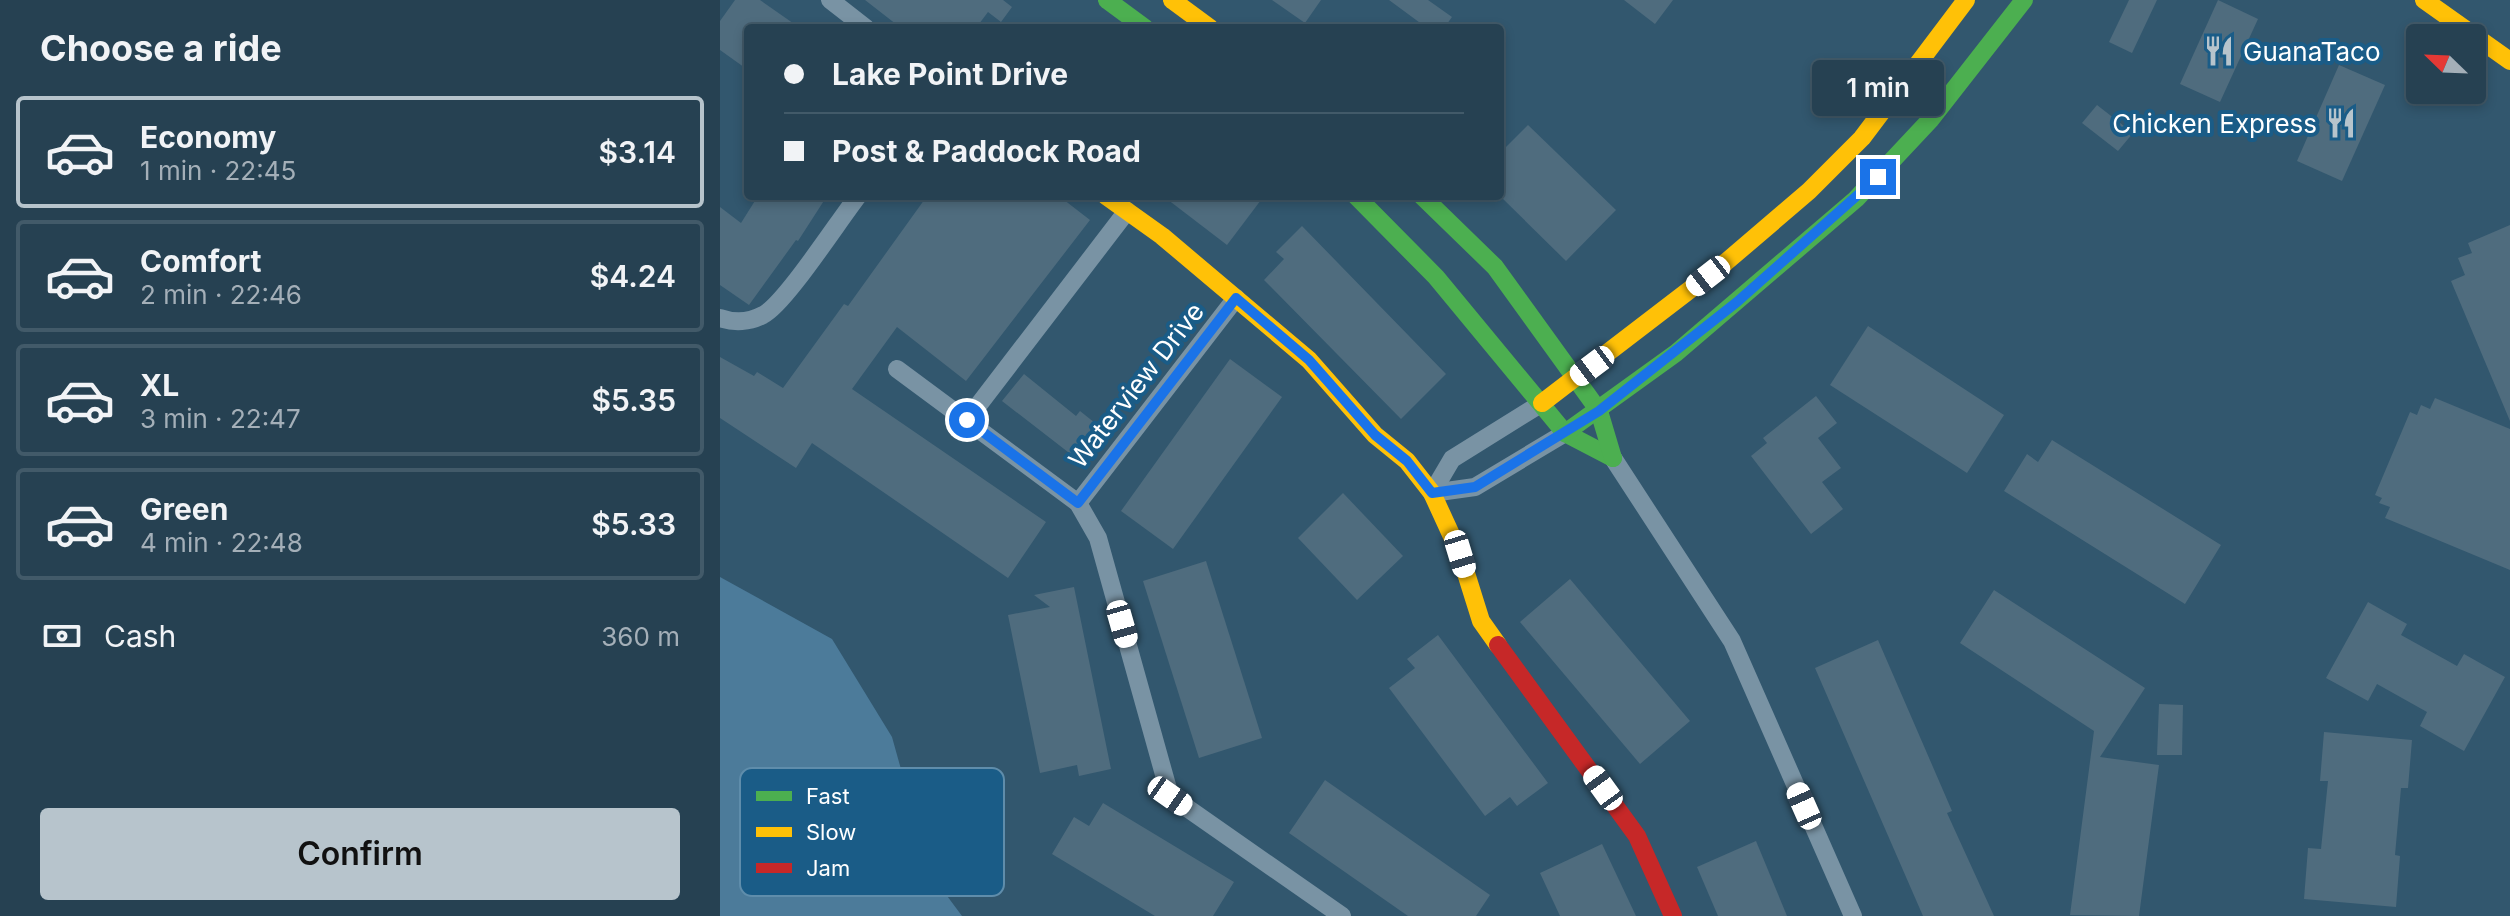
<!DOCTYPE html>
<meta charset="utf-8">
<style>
:root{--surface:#264152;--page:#2e4859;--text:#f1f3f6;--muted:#a4afb8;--line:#425a69;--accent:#b7c4cc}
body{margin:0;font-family:Inter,sans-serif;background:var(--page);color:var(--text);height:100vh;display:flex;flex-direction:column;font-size:30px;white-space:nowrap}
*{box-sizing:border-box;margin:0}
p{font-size:26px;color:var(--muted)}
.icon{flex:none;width:44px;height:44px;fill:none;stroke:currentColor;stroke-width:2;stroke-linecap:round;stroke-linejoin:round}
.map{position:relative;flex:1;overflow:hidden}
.panel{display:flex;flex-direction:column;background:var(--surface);width:720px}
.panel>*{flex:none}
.top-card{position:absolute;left:24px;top:24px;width:760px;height:176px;border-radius:8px;box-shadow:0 4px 12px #0003,0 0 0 2px var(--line);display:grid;align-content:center;height:176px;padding:0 40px;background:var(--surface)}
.needle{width:52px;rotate:293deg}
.tools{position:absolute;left:1686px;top:24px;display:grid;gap:16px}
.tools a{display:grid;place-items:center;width:80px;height:80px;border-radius:8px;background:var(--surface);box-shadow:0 4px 12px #0003,0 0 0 2px var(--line);font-size:40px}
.end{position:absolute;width:36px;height:36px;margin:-18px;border:10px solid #1a73e8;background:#fff;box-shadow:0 0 0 4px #fff}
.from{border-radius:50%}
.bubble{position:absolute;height:56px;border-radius:8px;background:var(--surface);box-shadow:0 4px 12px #0003,0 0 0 2px var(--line);font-size:26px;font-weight:600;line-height:56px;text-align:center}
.car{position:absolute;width:24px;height:48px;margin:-24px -12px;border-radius:10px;box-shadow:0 0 6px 2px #0007;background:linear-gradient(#fff 24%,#345 0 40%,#fff 0 76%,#345 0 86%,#fff 0)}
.top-card b{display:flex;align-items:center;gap:28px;height:76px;font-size:30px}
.top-card b+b{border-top:2px solid var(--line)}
.top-card i{width:20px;height:20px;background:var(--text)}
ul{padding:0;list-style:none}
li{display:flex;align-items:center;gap:24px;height:112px;margin:0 16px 12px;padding:0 24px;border:4px solid var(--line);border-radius:8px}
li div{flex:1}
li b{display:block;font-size:30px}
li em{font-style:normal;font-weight:600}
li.selected{border-color:var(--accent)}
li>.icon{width:72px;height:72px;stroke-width:1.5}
h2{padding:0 40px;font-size:36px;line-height:96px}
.pay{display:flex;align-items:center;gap:20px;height:88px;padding:0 40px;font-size:30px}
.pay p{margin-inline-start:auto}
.action{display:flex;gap:16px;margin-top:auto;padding:16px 40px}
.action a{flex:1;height:92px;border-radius:8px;background:var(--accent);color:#111;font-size:32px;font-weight:600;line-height:92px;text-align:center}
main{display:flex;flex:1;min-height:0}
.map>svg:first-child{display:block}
.water{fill:#4c7b9a}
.building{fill:#4f6c7e}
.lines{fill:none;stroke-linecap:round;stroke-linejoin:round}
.street{stroke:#7993a4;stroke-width:18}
.fast{stroke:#4caf50;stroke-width:18}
.slow{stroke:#ffc107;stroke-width:18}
.jam{stroke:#c62828;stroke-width:18}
.route{stroke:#1a73e8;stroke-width:10}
.labels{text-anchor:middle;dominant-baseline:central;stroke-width:8;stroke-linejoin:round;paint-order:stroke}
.poi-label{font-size:26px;fill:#fff;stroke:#1a5c87;text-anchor:start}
.street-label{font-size:26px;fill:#fff;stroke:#1a5c87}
.key{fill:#1a5c87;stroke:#5f8dab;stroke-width:2}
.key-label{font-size:22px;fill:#fff}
</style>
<main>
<section class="panel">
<h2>Choose a ride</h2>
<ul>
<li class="selected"><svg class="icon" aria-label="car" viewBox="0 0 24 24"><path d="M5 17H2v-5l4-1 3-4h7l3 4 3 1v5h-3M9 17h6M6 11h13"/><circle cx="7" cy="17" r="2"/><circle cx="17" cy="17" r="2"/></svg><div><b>Economy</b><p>1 min · 22:45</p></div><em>$3.14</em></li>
<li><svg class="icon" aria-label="car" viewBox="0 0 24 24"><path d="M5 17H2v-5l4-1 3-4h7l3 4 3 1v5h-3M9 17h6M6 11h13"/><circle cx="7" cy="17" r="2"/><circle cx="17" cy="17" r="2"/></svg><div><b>Comfort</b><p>2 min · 22:46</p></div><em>$4.24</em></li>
<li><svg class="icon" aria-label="car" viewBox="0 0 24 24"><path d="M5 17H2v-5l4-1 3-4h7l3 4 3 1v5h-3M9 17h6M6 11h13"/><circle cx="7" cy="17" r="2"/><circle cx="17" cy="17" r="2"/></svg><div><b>XL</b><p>3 min · 22:47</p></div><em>$5.35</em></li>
<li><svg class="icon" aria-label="car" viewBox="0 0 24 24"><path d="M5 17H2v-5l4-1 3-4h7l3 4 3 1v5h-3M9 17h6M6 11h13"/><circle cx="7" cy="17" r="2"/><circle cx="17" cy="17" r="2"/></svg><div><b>Green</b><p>4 min · 22:48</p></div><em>$5.33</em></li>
</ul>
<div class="pay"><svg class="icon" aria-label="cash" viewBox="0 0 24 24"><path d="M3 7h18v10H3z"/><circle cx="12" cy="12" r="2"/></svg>Cash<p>360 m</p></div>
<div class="action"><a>Confirm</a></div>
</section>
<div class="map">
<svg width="1790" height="916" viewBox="0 0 1790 916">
<rect width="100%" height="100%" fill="#32576e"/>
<!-- water -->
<polygon class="water" points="0,577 112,639 172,737 210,873 242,916 0,916"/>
<!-- building -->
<g class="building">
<polygon points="15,0 40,0 80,28 28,28 28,70 0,50 0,21"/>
<polygon points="145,0 283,0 292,7 281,22 268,12 256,28 181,28"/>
<polygon points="552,0 601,0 585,23"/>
<polygon points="669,0 708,0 732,17 724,28 707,28"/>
<polygon points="904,0 953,0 935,24"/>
<polygon points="1409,0 1437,0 1412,53 1389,42"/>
<polygon points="1498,0 1538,19 1500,102 1460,84"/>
<polygon points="1619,65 1665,85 1622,181 1577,161"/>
<polygon points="1377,105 1413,133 1398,151 1362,123"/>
<polygon points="808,125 896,210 846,261 780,196 780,153"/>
<polygon points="38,196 107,196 78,241 76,240 29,305 0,285 0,207 21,223"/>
<polygon points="207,196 339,196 370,220 246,381 177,327 132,389 326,522 288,578 92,443 76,468 0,418 0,357 34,376 37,372 63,388 124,304 128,306"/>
<polygon points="443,196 544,196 507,245"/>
<polygon points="1790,225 1790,421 1731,281 1745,275 1738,258 1752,253 1748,243"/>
<polygon points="582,226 726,374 681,419 544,280 564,259 556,252"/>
<polygon points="1148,326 1284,415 1247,473 1110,385"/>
<polygon points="510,359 562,397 453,549 401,511"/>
<polygon points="304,374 356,416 360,411 390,435 366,466 282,401"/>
<polygon points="1096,396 1117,423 1098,438 1121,468 1102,482 1123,509 1091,534 1031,456 1047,443 1043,438"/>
<polygon points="1715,398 1790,429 1790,570 1665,518 1670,507 1659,503 1662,498 1655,495 1690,412 1697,415 1701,405 1710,409"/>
<polygon points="1332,440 1501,545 1465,604 1284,491 1307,454 1318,462"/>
<polygon points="623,493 683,556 637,600 578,538"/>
<polygon points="486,561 542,738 479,758 423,581"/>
<polygon points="850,579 970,721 920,764 800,622"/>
<polygon points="354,587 391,769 359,776 357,765 320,773 288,615 330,607 314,595"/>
<polygon points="1274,590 1425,688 1380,757 1439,765 1419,916 1350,915 1374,731 1240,643"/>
<polygon points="1648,602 1687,624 1681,635 1737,666 1744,654 1785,677 1744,751 1700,726 1707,712 1657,684 1648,701 1606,678"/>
<polygon points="718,635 828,783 797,806 790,797 765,816 669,688 695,668 687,659"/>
<polygon points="1158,640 1232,811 1227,813 1274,916 1203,916 1095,668"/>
<polygon points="1439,704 1463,705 1462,755 1437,755"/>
<polygon points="1604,732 1692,740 1688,788 1681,788 1675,855 1680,856 1676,907 1584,899 1588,848 1601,849 1608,781 1600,781"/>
<polygon points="605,780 770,895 756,916 688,916 569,833"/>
<polygon points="383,803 514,882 493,916 435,916 332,854 354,817 369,826"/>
<polygon points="1036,841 1067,916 998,916 977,867"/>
<polygon points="882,844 916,916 840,916 820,873"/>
</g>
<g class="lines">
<!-- street -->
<g class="street">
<polyline points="110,0 146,28"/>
<path d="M0 318C14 323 30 322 43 315 65 304 119 220 138 196"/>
<polyline points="177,369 358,503 378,538 450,796 622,916"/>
<polyline points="247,420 407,211"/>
<polyline points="893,458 1012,641 1133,916"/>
<polyline points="712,493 755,487 845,433"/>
<polyline points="712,493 732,459 822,403"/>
<polyline points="358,503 516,298"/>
</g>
<!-- fast -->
<g class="fast">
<polyline points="387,0 425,28"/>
<polyline points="636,196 716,277 845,433 893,458"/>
<polyline points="702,196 775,267 879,411 893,458"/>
<polyline points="845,433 956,353 1136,199 1211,119 1304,0"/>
</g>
<!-- slow -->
<g class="slow">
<polyline points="452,0 490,28"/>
<polyline points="1704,0 1790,61"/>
<polyline points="386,196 442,236 589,360 655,435 687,461 712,493 740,554 761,621 778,645"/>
<polyline points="822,403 1006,262 1089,191 1142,138 1246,0"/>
</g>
<!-- jam -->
<polyline class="jam" points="778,645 917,836 953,916"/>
</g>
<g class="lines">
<!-- route -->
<polyline class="route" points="247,420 358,503 516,298 589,360 655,435 687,461 712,493 755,487 879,411 1017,302 1158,177"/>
</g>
<!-- icons -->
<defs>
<g id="restaurant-bare" transform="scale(2.4)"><path d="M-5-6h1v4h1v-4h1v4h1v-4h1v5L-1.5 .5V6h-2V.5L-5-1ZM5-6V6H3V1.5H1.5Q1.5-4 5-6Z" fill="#b7c4cc" stroke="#1a5c87" stroke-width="2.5" paint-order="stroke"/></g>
</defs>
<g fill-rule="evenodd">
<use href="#restaurant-bare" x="1499" y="51"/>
<use href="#restaurant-bare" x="1621" y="123"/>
</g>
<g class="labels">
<!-- poi labels -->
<g class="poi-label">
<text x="1523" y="51">GuanaTaco</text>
<text x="1597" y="123" text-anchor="end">Chicken Express</text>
</g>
<!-- street labels -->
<g class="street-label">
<text transform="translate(416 385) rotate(-52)">Waterview Drive</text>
</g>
</g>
<!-- legend -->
<rect x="20" y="768" width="264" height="128" rx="12" class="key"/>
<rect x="36" y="791" width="36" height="10" fill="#4caf50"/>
<rect x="36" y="827" width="36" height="10" fill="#ffc107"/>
<rect x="36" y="863" width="36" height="10" fill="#c62828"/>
<g class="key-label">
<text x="86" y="804">Fast</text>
<text x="86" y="840">Slow</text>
<text x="86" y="876">Jam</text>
</g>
</svg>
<div class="tools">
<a><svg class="needle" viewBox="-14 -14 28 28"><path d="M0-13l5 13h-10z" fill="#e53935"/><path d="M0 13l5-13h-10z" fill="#a4afb8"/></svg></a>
</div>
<i class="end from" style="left:247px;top:420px"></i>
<i class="end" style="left:1158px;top:177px"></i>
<div class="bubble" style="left:1092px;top:60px;width:132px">1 min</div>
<i class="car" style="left:988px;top:276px;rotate:232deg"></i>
<i class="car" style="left:872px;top:366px;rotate:233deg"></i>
<i class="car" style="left:740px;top:554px;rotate:163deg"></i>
<i class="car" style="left:402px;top:624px;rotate:164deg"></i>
<i class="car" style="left:883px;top:788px;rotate:324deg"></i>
<i class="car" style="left:450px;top:796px;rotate:125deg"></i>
<i class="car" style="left:1084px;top:806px;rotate:336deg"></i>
<div class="top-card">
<b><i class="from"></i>Lake Point Drive</b>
<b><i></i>Post &amp; Paddock Road</b>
</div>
</div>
</main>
